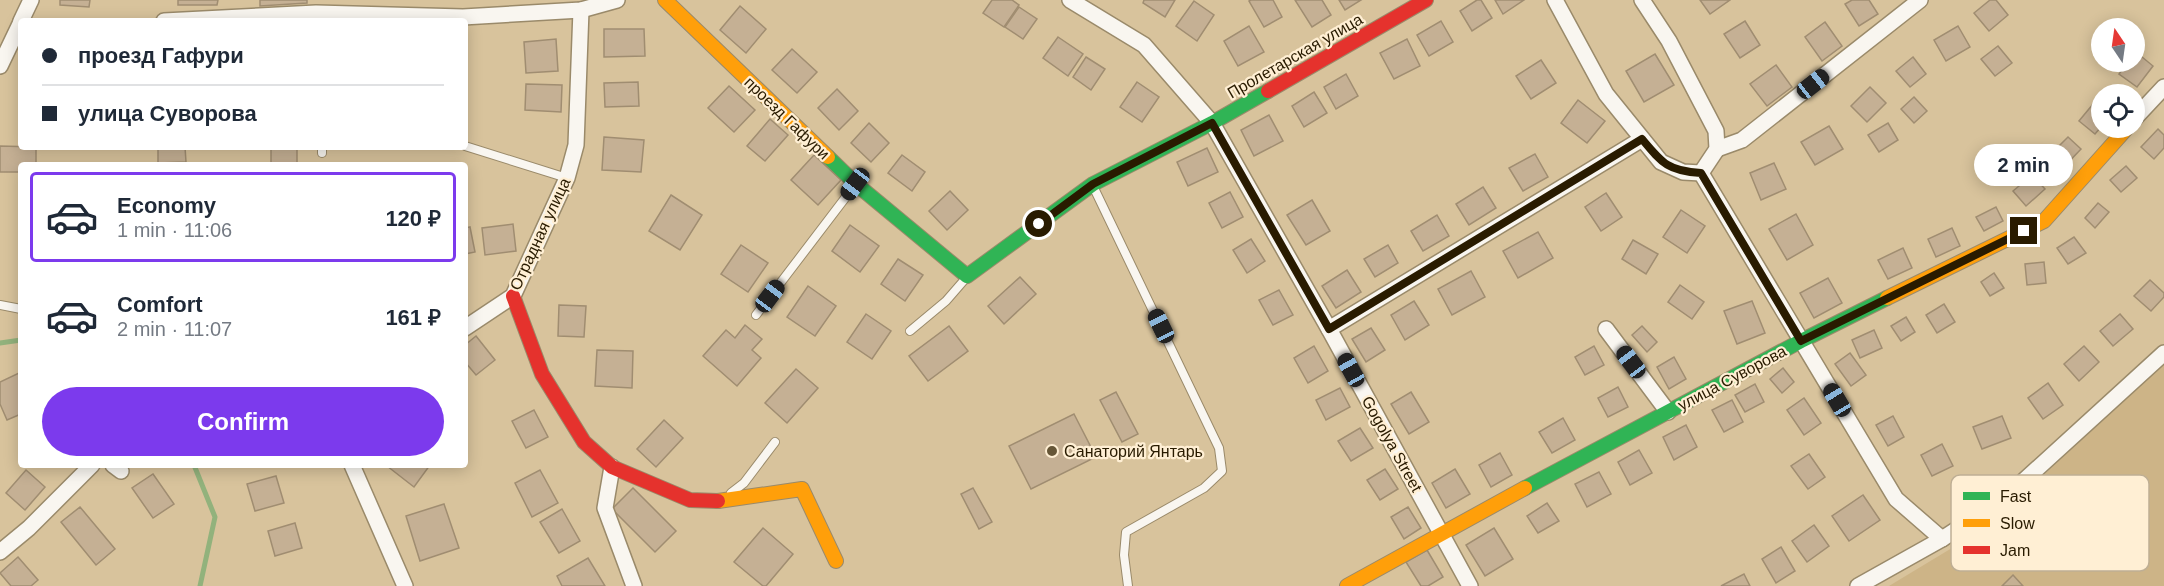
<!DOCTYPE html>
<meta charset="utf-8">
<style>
:root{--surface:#fff;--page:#f2f2f3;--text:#1f2937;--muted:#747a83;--line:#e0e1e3;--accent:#7c3aed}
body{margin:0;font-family:Helvetica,sans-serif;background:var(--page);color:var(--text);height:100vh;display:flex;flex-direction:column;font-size:22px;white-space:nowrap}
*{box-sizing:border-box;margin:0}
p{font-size:20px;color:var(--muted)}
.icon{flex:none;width:33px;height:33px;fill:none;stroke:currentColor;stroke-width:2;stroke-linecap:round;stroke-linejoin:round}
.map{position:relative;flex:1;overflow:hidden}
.panel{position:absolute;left:18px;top:162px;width:450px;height:306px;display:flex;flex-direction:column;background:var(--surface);border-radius:6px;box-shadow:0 3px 15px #0003}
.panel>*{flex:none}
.top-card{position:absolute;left:18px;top:18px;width:450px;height:132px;border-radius:6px;box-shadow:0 3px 15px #0003;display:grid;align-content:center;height:132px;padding:0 24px;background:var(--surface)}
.needle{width:39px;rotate:347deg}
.buttons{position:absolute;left:2091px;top:18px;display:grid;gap:12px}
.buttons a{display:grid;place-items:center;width:54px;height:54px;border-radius:50%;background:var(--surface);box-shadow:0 3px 15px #0003;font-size:30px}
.end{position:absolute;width:27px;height:27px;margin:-14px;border:8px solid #291b00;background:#fff;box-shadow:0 0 0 3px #fff}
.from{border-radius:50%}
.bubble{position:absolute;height:42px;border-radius:21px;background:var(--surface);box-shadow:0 3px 15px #0003;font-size:20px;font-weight:800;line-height:42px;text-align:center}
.car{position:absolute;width:18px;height:36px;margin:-18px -9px;border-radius:8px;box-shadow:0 0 4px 2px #0007;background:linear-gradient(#222 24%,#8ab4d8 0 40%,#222 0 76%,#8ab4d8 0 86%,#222 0)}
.top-card b{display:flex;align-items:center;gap:21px;height:57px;font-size:22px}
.top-card b+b{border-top:2px solid var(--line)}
.top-card i{width:15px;height:15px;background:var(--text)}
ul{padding:10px 0 0;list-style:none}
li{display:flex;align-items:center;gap:18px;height:90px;margin:0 12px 9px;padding:0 12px;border:3px solid transparent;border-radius:6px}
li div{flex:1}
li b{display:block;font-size:22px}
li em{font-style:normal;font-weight:800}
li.on{border-color:var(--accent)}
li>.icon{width:54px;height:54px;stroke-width:1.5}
.cta{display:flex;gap:12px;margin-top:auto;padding:12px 24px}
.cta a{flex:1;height:69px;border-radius:36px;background:var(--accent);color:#fff;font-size:24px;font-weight:800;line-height:69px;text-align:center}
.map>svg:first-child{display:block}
.green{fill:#cdb487}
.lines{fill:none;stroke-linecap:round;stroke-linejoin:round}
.stream{stroke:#92b27c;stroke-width:5}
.building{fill:#c5b094;stroke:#a08d71;stroke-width:1.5}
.lane-casing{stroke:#9a8a6a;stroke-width:10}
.street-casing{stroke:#9a8a6a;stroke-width:18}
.fast-casing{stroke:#9a8a6a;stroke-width:16}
.slow-casing{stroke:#9a8a6a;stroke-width:16}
.jam-casing{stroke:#9a8a6a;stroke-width:16}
.lane{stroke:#f9f6f0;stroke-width:8}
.street{stroke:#f9f6f0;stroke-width:15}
.fast{stroke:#30b455;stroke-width:14}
.slow{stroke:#ff9f0a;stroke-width:14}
.jam{stroke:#e5322d;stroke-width:14}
.route{stroke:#291b00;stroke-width:8}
.poi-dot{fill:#665637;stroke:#ffefd4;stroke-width:2}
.labels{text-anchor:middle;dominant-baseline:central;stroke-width:4.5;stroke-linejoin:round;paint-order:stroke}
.street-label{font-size:16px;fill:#291b00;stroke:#ffefd4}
.poi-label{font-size:16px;fill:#291b00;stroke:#ffefd4;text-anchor:start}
.key{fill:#ffefd4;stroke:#bfaf94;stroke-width:1.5}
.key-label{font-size:16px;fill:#291b00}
</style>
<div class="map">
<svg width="2164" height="586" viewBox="0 0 2164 586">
<rect width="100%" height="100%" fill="#d8c39c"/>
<!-- green -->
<polygon class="green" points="2164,363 2164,586 1889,586 1990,525"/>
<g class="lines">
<!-- stream -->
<g class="stream">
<polyline points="0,343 21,340"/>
<polyline points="194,465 215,517 200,586"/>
</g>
</g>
<!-- building -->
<g class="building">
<polygon points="60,0 90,0 89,7 60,5"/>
<polygon points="178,0 218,0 217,5 178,5"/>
<polygon points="260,0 307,0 307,3 260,6"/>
<polygon points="992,0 1012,0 1019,5 1004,27 983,13"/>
<polygon points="1144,0 1175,0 1165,17 1143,3"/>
<polygon points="1251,0 1273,0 1282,17 1264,27 1249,1"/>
<polygon points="1295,0 1322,0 1331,15 1312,27"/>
<polygon points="1339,0 1361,0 1345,10"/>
<polygon points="1477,0 1481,0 1492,18 1472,31 1460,11"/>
<polygon points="1495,0 1524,0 1503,14"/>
<polygon points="1700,0 1730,0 1710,14"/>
<polygon points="1852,0 1869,0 1878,14 1859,26 1845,4"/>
<polygon points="1990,0 1996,0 2008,15 1989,31 1974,13"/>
<polygon points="1194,1 1214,15 1197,41 1176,26"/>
<polygon points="740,6 766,29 746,53 720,30"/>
<polygon points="1019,7 1037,19 1023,39 1005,27"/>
<polygon points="1441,21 1453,42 1429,56 1417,35"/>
<polygon points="1745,21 1760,45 1740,58 1724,34"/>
<polygon points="1825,22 1842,46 1822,61 1805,37"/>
<polygon points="1249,26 1264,52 1238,66 1224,41"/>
<polygon points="1958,26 1970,47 1946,61 1934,40"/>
<polygon points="604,29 644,29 645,56 604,57"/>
<polygon points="1058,37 1083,54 1068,76 1043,58"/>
<polygon points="556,39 558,71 526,73 524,42"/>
<polygon points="1407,39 1420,66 1394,79 1380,53"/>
<polygon points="1998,46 2012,63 1995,76 1981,59"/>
<polygon points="792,49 817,72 797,93 772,70"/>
<polygon points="2136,52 2153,66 2137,87 2119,74 2128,62 2134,62"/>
<polygon points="1655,54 1674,85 1644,102 1626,71"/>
<polygon points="1086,57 1105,69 1091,90 1073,77"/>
<polygon points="1913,57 1926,74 1910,87 1896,71"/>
<polygon points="1541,60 1556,83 1531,99 1516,76"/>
<polygon points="1776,65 1792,87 1767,106 1750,84"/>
<polygon points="1346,74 1358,96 1336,109 1324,87"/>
<polygon points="638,82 639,106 605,107 604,83"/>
<polygon points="1137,82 1159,97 1142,122 1120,107"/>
<polygon points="526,84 562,85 561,112 525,110"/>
<polygon points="729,86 755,110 734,132 708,108"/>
<polygon points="1870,87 1886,103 1867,122 1851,106"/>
<polygon points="837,89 858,111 839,130 818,108"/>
<polygon points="1314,92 1327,113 1304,127 1292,106"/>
<polygon points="1914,97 1927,111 1914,123 1901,109"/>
<polygon points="2098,98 2102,101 2102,126 2095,134 2079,121"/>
<polygon points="1578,100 1605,121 1587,143 1561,123"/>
<polygon points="1269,115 1283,141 1254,156 1241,130"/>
<polygon points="770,119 788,135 765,161 747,146"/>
<polygon points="869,123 889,143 871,162 851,143"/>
<polygon points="1888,123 1898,140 1879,152 1868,135"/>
<polygon points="1829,126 1843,149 1815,165 1801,142"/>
<polygon points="2158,129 2164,135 2164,148 2154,159 2141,147"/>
<polygon points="604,137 644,140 641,172 602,170"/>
<polygon points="2068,137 2081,149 2062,169 2049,156"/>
<polygon points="0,146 36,147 36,165 21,165 21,172 0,172"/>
<polygon points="158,147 185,147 186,162 158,163"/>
<rect x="271" y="147" width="26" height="16"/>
<polygon points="1207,148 1218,172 1188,186 1177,162"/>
<polygon points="1535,154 1548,177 1523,191 1509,168"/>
<polygon points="814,155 841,180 818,205 791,180"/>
<polygon points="902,155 925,172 912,191 888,173"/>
<polygon points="1774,163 1786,189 1761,200 1750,173"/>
<polygon points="2126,166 2137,178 2121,192 2110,180"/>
<polygon points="2032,175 2045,189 2026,206 2013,191"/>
<polygon points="1483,187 1496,208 1469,225 1456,204"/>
<polygon points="950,191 968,210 947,230 929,211"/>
<polygon points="1230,192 1243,217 1222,228 1209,203"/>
<polygon points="1606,193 1622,217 1601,231 1585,207"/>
<polygon points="671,195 702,215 680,250 649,231"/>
<polygon points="1312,200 1330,231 1306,245 1287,215"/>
<polygon points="2098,203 2109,212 2095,228 2085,218"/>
<polygon points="1996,207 2003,221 1984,231 1976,217"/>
<polygon points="1681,210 1705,226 1687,253 1663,237"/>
<polygon points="1796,214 1813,245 1787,260 1769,229"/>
<polygon points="1437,215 1449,236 1423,251 1411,231"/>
<polygon points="513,224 516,251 485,255 482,228"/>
<polygon points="850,225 879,246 860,272 832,251"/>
<polygon points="470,227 475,252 465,254 465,228"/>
<polygon points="1952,228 1960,246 1936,257 1928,239"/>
<polygon points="1538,232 1553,258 1518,278 1503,251"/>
<polygon points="2074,237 2086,253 2068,264 2057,248"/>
<polygon points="1251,239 1265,261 1247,273 1233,250"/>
<polygon points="1633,240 1658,254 1646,274 1622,259"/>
<polygon points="741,245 768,263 748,292 721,274"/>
<polygon points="1388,245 1398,263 1375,277 1364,259"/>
<polygon points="1903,248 1912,268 1888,279 1878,260"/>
<polygon points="898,259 923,275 905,301 881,284"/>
<polygon points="2044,262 2046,283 2027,285 2025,264"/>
<polygon points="1347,270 1361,292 1336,308 1322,286"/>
<polygon points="1471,271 1485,297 1452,315 1438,289"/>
<polygon points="1994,273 2004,288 1990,296 1981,282"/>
<polygon points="1020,277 1036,294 1004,324 988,306"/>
<polygon points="1828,278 1842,303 1814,318 1800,293"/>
<polygon points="2150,280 2164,293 2164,297 2151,311 2134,296"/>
<polygon points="1680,285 1704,302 1692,319 1668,302"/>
<polygon points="808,286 836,306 815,336 787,317"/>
<polygon points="1279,290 1293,315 1273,325 1259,300"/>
<polygon points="1414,301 1429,325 1405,340 1391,315"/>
<polygon points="1752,301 1765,333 1737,344 1724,311"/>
<polygon points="1944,304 1955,322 1937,333 1926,315"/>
<polygon points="559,305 586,306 584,337 558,336"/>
<polygon points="866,314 891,331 872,359 847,342"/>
<polygon points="2120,314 2133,329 2113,346 2100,331"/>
<polygon points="1906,317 1915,332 1901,341 1891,326"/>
<polygon points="745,325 762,339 752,350 761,358 737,386 703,356 726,330 735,338"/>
<polygon points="949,326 968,351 928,381 909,356"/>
<polygon points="1642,326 1657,342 1647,352 1632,335"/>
<polygon points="1371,328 1385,350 1366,362 1352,339"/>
<polygon points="1874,330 1882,348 1860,358 1852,340"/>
<polygon points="476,336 495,360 476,375 465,362 465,345"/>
<polygon points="1314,346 1328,371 1308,383 1294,358"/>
<polygon points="1594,346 1604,365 1585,375 1575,357"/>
<polygon points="2084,346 2099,362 2079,381 2064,364"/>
<polygon points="597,350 633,351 632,388 595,386"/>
<polygon points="1850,353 1866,375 1851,386 1835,364"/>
<polygon points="1674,357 1686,379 1669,389 1657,367"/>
<polygon points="1783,368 1794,382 1782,393 1770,379"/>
<polygon points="796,369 818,388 787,423 765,403"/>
<polygon points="19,373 21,378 21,414 7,420 0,404 0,382"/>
<polygon points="2048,383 2063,405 2043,419 2028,398"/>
<polygon points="1755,384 1764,402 1745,412 1735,395"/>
<polygon points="1618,387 1628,407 1608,417 1598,398"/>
<polygon points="1340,388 1350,407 1326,420 1316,400"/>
<polygon points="1116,392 1138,434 1122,442 1100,400"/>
<polygon points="1411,392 1429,422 1409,434 1391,404"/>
<polygon points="1804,398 1821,423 1804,435 1787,410"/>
<polygon points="1732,400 1743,422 1724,432 1712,410"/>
<polygon points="534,410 548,437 526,448 512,421"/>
<polygon points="1074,414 1096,457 1031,489 1009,446"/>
<polygon points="1893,416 1904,437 1888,446 1876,425"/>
<polygon points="2002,416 2011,438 1982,449 1973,427"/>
<polygon points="1563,418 1575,440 1552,453 1539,432"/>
<polygon points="664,420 683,438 656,467 637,449"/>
<polygon points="1686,425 1697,447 1674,460 1663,437"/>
<polygon points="1360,428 1373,448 1351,461 1338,441"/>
<polygon points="1942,444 1953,466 1932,476 1921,455"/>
<polygon points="1639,450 1652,473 1630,485 1618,462"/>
<polygon points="1500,453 1512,475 1491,487 1479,465"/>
<polygon points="1809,454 1825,477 1808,489 1791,466"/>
<polygon points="388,465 430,465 414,487 387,466"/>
<polygon points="1385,469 1398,489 1380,500 1367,480"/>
<polygon points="1455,469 1470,494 1446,508 1432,483"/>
<polygon points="26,470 45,487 25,510 6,493"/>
<polygon points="540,470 558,503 532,517 515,483"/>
<polygon points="1599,472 1611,494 1587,507 1575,484"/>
<polygon points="153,474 174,504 153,518 132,488"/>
<polygon points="276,476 284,503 255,511 247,484"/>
<polygon points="633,488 676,531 655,552 612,509"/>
<polygon points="973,488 992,522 979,529 961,494"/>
<polygon points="1863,495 1880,520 1849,541 1832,516"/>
<polygon points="1547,503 1559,521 1538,533 1527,516"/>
<polygon points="444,504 459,548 420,561 406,516"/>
<polygon points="80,507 115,549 96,565 61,522"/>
<polygon points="1408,507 1421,528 1404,539 1391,517"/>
<polygon points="562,509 580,541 559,553 540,522"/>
<polygon points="295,523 302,548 275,556 268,531"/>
<polygon points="1814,525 1829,546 1807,562 1792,541"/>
<polygon points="763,528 793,554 766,586 763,586 734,562"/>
<polygon points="1494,528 1513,559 1485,576 1466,545"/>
<polygon points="1781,547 1795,571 1776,583 1762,559"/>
<polygon points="1427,550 1443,577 1428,586 1421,586 1406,562"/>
<polygon points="18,557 38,580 31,586 11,586 0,573"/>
<polygon points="588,558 605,586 562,586 557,576"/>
<polygon points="1744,574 1750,586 1721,586"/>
<polygon points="2013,575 2023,586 2002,586"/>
</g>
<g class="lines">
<!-- lane casing -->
<g class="lane-casing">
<g id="lane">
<polyline points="465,146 567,178"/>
<polyline points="322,147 322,153"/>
<polyline points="1093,186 1219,448 1222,471 1204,488 1126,532 1124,555 1128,586"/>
<polyline points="0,305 21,309"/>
<polyline points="756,315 855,185"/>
<polyline points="910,331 946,301 966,278"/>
<polyline points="731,493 744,483 775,442"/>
</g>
</g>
<!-- street casing -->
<g class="street-casing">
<g id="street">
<polyline points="1070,0 1144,45 1212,123 1329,329 1470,586"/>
<polyline points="1555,0 1606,94 1661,162 1683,172 1701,173"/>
<polyline points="1642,0 1669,41 1716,131 1717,149 1701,173"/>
<polyline points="21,21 31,0"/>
<polyline points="164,21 316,13 463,17 581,10 617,0"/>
<polyline points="0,66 21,22"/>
<polyline points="2134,119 2164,87"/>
<polyline points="1717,149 1742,140 1920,0"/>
<polyline points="1701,173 1896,499 1942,539"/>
<polyline points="465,328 513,296 567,178 576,145 581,10"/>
<polyline points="1329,329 1642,139"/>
<polyline points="1606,329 1668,412"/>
<polyline points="113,465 121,471"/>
<polyline points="352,465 405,586"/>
<polyline points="612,467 605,508 634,586"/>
<polyline points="0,552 29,528 92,465"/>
<polyline points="1858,586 1942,539 2006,497 2164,353"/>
</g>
</g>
<!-- fast casing -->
<g class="fast-casing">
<g id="fast">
<polyline points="828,157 856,184 967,276 1093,184 1212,123 1268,91"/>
<polyline points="1525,488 1801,341 1887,298"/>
</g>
</g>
<!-- slow casing -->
<g class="slow-casing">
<g id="slow">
<polyline points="665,0 828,157"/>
<polyline points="1887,298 2044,221 2127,128"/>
<polyline points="718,501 802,489 836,561"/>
<polyline points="1347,586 1525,488"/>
</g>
</g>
<!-- jam casing -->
<g class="jam-casing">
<g id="jam">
<polyline points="1268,91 1426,0"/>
<polyline points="513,296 542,374 584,442 612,467 690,500 718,501"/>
</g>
</g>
<!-- lane -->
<use href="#lane" class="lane"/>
<!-- street -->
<use href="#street" class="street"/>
<!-- fast -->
<use href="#fast" class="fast"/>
<!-- slow -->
<use href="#slow" class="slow"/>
<!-- jam -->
<use href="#jam" class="jam"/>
</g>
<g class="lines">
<!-- route -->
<path class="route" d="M1039 224 1093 184 1212 123 1329 329 1642 139C1662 163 1668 171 1701 173L1801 341 2024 231"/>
</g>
<!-- markers -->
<circle class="poi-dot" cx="1052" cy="451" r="6"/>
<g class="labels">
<!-- street labels -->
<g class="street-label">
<text transform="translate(1295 56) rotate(-30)">Пролетарская улица</text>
<text transform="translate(787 118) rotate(44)">проезд Гафури</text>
<text transform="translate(540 234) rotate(-65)">Отрадная улица</text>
<text transform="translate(1732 378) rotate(-28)">улица Суворова</text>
<text transform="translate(1392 444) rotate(61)">Gogolya Street</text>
</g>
<!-- poi labels -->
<g class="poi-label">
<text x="1064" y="451">Санаторий Янтарь</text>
</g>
</g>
<!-- legend -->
<rect x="1951" y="475" width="198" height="96" rx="9" class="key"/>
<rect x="1963" y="492" width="27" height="8" fill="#30b455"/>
<rect x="1963" y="519" width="27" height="8" fill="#ff9f0a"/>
<rect x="1963" y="546" width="27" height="8" fill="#e5322d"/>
<g class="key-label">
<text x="2000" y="502">Fast</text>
<text x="2000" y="529">Slow</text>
<text x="2000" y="556">Jam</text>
</g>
</svg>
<div class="buttons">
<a><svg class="needle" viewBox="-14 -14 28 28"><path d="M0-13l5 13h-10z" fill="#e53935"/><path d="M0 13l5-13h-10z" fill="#747a83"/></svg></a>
<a><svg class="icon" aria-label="locate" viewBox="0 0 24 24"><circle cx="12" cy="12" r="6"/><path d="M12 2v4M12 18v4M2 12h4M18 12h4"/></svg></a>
</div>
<i class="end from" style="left:1039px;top:224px"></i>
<i class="end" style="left:2024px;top:231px"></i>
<div class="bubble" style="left:1974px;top:144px;width:99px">2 min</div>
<i class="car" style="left:1813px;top:84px;rotate:52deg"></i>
<i class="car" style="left:855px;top:184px;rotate:217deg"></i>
<i class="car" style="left:770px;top:296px;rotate:37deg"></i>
<i class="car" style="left:1161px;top:326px;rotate:334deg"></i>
<i class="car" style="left:1631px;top:362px;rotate:323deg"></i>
<i class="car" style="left:1351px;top:370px;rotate:331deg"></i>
<i class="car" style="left:1837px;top:400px;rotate:329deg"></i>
<div class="top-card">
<b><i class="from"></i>проезд Гафури</b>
<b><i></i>улица Суворова</b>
</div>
<section class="panel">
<ul>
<li class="on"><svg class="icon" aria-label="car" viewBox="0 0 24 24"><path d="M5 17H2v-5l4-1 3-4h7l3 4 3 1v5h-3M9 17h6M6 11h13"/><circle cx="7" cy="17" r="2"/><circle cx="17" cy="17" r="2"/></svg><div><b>Economy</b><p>1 min · 11:06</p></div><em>120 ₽</em></li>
<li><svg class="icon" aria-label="car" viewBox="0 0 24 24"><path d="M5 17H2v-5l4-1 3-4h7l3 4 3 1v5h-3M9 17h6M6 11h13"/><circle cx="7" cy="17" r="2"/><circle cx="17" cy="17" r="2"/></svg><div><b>Comfort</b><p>2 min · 11:07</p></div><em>161 ₽</em></li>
</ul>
<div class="cta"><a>Confirm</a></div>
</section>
</div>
